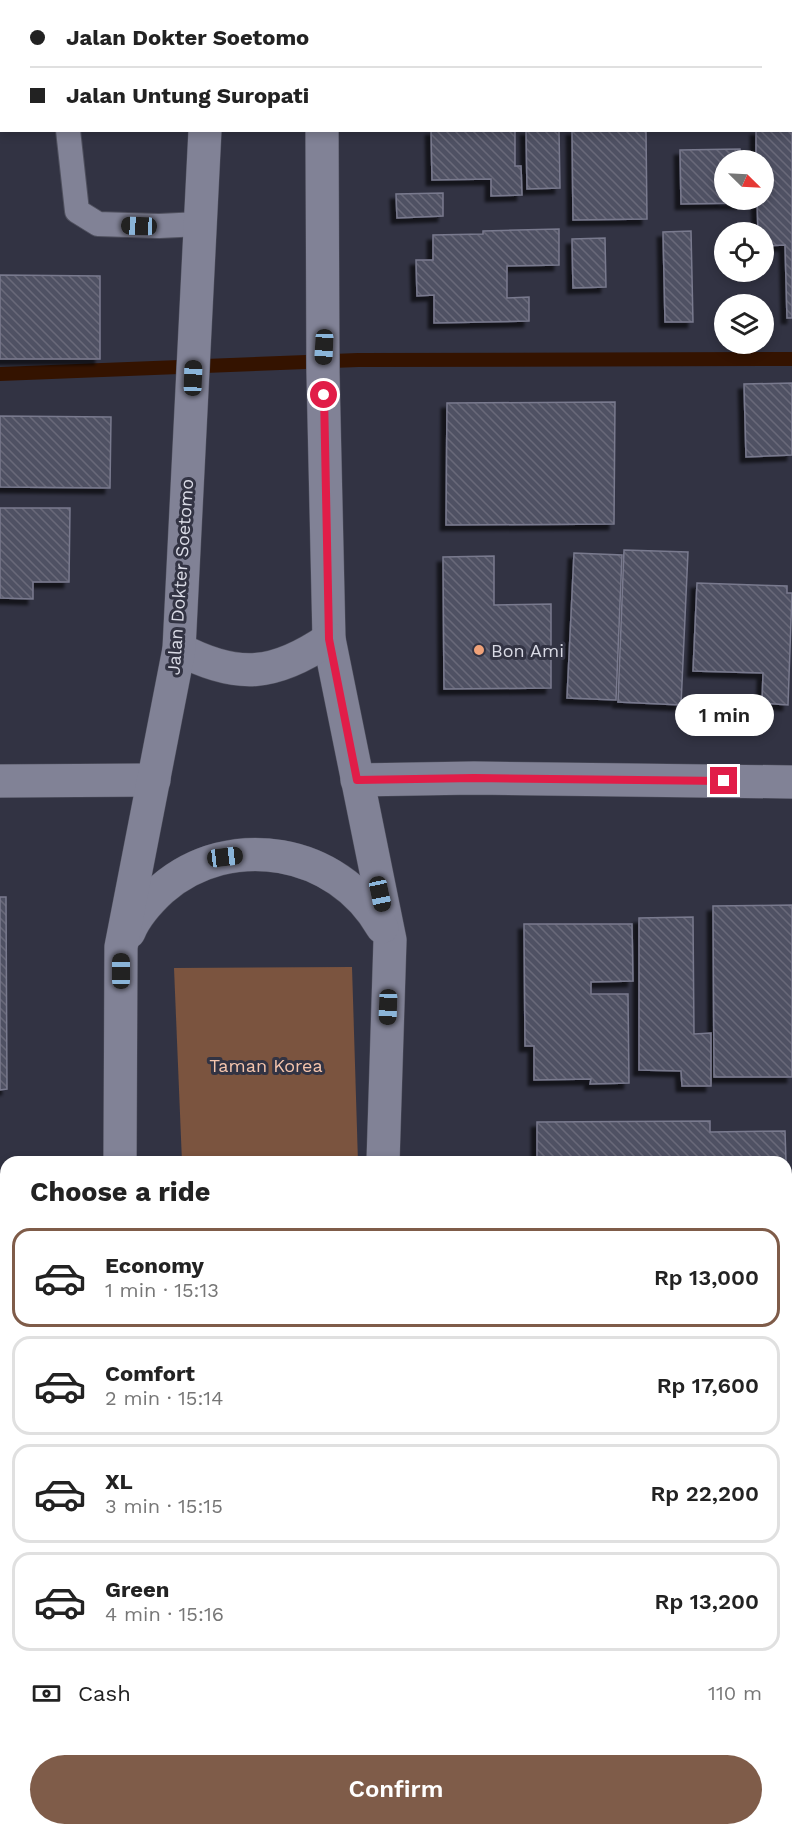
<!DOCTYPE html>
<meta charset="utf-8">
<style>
:root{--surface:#fff;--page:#f6f6f6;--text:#222;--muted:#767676;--line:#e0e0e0;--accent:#7f5c49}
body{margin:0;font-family:"Work Sans",sans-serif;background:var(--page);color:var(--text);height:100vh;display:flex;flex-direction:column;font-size:22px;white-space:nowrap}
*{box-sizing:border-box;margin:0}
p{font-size:20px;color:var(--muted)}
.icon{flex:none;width:33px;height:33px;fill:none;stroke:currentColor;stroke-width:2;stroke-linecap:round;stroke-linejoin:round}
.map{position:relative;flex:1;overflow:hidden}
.side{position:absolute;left:0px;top:1156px;width:792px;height:680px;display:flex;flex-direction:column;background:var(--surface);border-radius:18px 18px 0 0;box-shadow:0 3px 9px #0003}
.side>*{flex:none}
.hud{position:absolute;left:0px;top:0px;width:792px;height:132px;box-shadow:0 3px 9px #0003;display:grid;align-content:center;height:132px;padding:0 30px;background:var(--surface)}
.needle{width:39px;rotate:114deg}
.fabs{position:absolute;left:714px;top:150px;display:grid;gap:12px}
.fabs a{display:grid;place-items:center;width:60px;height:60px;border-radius:50%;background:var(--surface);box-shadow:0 3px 9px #0003;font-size:30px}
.end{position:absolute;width:27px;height:27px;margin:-14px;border:8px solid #e11d48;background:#fff;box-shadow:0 0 0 3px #fff}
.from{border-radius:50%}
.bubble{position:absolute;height:42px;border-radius:21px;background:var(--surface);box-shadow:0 3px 9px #0003;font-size:20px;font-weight:600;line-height:42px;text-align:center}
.car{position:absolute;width:18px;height:36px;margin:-18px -9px;border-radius:8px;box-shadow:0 0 4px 2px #0007;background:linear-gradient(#222 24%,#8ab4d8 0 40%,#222 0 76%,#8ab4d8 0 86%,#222 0)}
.hud b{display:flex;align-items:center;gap:21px;height:57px;font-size:22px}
.hud b+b{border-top:2px solid var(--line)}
.hud i{width:15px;height:15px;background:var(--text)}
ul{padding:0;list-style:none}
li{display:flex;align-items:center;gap:18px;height:99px;margin:0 12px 9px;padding:0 18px;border:3px solid var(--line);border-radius:18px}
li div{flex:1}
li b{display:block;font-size:22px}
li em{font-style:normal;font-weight:600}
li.on{border-color:var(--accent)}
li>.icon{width:54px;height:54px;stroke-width:1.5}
h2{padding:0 30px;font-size:27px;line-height:72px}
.pay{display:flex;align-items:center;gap:15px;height:66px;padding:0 30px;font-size:22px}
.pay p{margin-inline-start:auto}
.primary-button{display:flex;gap:12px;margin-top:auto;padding:12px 30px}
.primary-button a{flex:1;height:69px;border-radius:36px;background:var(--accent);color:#fff;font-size:24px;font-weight:600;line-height:69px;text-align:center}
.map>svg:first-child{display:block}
.park{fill:#7b543f}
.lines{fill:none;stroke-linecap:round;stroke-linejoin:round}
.stream{stroke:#341300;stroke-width:14}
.building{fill:url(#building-back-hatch);stroke:#797a8e;stroke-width:1.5;filter:url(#shadow)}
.lane-casing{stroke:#4f505e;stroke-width:26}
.street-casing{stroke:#4f505e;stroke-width:34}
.secondary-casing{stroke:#4f505e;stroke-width:34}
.lane{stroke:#818296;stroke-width:24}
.street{stroke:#818296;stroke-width:33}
.secondary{stroke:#818296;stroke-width:33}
.route{stroke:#e11d48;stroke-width:8}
.poi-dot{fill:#f0a279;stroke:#323343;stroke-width:2}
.labels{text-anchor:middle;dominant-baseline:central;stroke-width:6;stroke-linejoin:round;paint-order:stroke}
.street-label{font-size:18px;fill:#d9dae5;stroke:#323343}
.poi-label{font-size:18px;fill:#d9dae5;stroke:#323343;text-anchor:start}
.park-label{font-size:18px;fill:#f5c5ad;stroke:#323343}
</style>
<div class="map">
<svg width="792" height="1835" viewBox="0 0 792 1835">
<defs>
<pattern id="building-back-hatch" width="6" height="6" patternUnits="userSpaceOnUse" patternTransform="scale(1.5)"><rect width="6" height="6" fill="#505163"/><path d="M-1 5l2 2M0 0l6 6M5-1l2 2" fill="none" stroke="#696979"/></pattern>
<filter id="shadow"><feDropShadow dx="-5.5" dy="5.5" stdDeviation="1.5" flood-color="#0009"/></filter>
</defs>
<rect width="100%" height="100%" fill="#323343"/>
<!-- park -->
<polygon class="park" points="352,967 358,1162 182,1162 174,968"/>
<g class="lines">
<!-- stream -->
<polyline class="stream" points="0,374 358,360 792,359"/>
</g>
<!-- building -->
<g class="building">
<polygon points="790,118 792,118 792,318 787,318 785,245 764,246 764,232 758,232 757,200 764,200 764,160 756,160 756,130 790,130"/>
<polygon points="431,130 515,130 515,166 521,166 522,195 491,196 491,179 432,180"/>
<polygon points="526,130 559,130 560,188 527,189"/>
<polygon points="572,130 646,130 647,219 573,220"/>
<polygon points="740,149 741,160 724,160 724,200 741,200 742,203 681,204 680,150"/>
<polygon points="443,193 443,216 397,218 396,194"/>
<polygon points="559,229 559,265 507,266 507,298 529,297 529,321 434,323 434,295 417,296 416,260 433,260 433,235 483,234 483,231"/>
<polygon points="691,231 693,322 665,322 663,232"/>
<polygon points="605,238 606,287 573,288 572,239"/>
<polygon points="0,275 100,276 100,359 0,359"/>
<polygon points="792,383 792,455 746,457 744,384"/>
<polygon points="615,402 614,524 446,525 447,403"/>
<polygon points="0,416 111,417 110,488 0,487"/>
<polygon points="0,508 70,508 69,582 33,582 33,599 0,598"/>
<polygon points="624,550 688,552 681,705 618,702"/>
<polygon points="574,553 622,555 616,700 567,698"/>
<polygon points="494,556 494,605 551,604 551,688 444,689 443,557"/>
<polygon points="697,583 787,586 787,593 792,593 788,705 762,703 763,673 693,671"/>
<polygon points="0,897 6,897 7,1089 0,1090"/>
<polygon points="792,905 792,1077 714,1077 713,906"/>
<polygon points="693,917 694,1034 711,1033 711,1086 682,1086 681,1071 639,1070 639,918"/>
<polygon points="524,924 632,924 633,981 591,982 591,994 628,994 629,1083 590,1084 591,1079 534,1080 534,1046 525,1046"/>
<polygon points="710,1121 710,1132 785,1131 786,1162 537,1162 537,1122"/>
<polygon points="786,1327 788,1472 786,1472"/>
<polygon points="790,1722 792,1722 792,1835 786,1835"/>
<polygon points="0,1729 6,1736 6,1797 0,1790"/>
<polygon points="20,1830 89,1830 93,1835 13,1835"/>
<polygon points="469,1830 744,1830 744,1832 637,1832 636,1835 469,1835"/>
</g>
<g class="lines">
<!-- lane casing -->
<g class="lane-casing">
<g id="lane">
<polyline points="54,0 54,2"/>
<polyline points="68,130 77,211 98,224 159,226 200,224"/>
<polyline points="409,1835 410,1830"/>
</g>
</g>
<!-- street casing -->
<g class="street-casing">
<g id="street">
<polyline points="731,2 783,0"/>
<polyline points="357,780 474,778 792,782"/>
<polyline points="0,781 154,780"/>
<polyline points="0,1581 6,1581"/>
</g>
</g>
<!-- secondary casing -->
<g class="secondary-casing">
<g id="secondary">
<polyline points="211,2 211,0"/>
<polyline points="321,2 321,0"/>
<polyline points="322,130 323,373 329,639 390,940 383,1162"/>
<path d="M179 649C238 680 275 676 329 639"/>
<path d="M129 932C136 915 149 901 162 889 230 830 338 849 382 927"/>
<polyline points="120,1162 121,947 179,649 205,130"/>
<polyline points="786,1577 792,1577"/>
<polyline points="184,1830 184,1835"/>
<polyline points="312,1835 312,1830"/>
</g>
</g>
<!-- lane -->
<use href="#lane" class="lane"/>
<!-- street -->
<use href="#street" class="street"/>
<!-- secondary -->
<use href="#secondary" class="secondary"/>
</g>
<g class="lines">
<!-- route -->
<polyline class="route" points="324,395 329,639 357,780 474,778 724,781"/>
</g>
<!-- markers -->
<circle class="poi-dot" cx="479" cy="650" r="6"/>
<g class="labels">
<!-- street labels -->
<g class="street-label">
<text transform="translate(180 577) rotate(-86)">Jalan Dokter Soetomo</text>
</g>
<!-- poi labels -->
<g class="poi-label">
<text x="491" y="650">Bon Ami</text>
</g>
<!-- park labels -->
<g class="park-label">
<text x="266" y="1065">Taman Korea</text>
</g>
</g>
</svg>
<div class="fabs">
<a><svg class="needle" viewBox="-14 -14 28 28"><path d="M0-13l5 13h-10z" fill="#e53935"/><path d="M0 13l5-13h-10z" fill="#767676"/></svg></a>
<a><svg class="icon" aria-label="locate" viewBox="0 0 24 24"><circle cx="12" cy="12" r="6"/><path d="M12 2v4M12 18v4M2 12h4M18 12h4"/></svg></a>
<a><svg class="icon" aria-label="layers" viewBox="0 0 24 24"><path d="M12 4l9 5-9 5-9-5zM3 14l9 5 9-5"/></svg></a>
</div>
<i class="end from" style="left:324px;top:395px"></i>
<i class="end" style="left:724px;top:781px"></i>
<div class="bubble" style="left:675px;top:694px;width:99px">1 min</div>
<i class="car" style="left:139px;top:226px;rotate:272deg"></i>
<i class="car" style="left:324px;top:347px;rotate:183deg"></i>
<i class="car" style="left:193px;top:378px;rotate:2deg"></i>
<i class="car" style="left:225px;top:857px;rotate:83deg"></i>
<i class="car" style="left:380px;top:894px;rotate:168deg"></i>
<i class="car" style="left:121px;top:971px;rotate:0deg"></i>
<i class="car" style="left:388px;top:1007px;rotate:182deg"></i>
<div class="hud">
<b><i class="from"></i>Jalan Dokter Soetomo</b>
<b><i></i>Jalan Untung Suropati</b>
</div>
<section class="side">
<h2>Choose a ride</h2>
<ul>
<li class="on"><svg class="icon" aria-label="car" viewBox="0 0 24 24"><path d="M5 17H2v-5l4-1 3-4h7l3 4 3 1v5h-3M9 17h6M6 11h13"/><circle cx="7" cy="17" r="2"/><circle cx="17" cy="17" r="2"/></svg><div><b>Economy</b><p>1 min · 15:13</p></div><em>Rp 13,000</em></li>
<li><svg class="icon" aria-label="car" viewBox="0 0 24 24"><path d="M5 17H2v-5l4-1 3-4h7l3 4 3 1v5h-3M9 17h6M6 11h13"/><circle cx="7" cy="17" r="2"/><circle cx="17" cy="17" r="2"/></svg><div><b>Comfort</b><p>2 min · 15:14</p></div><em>Rp 17,600</em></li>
<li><svg class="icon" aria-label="car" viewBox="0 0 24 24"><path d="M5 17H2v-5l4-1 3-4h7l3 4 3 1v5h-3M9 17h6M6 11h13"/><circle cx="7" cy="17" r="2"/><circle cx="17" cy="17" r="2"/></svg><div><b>XL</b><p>3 min · 15:15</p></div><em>Rp 22,200</em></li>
<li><svg class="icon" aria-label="car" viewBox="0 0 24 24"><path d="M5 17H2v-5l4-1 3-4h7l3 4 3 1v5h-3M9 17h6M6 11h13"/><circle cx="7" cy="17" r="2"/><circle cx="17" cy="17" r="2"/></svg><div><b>Green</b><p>4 min · 15:16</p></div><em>Rp 13,200</em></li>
</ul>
<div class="pay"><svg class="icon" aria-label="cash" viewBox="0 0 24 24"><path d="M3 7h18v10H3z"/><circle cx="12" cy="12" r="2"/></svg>Cash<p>110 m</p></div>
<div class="primary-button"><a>Confirm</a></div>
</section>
</div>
